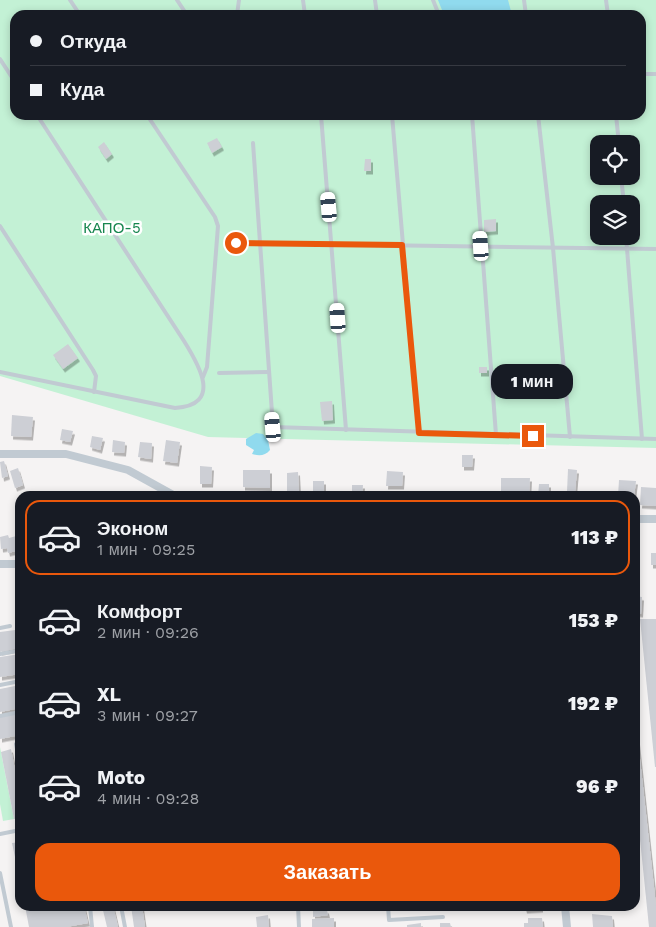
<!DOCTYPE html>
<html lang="ru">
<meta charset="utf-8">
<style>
:root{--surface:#171b24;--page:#242831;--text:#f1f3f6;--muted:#9ea1a6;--line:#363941;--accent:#ea580c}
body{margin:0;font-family:"Work Sans",sans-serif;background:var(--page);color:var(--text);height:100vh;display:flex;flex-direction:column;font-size:19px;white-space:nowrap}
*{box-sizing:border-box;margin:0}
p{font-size:16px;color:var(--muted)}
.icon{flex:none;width:28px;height:28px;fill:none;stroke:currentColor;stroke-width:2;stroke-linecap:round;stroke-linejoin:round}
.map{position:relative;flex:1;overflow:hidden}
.drawer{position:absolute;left:15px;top:491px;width:625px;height:420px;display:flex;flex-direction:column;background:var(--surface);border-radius:15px;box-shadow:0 2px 8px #0003}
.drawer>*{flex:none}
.hud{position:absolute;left:10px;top:10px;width:636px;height:110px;border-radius:15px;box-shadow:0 2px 8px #0003;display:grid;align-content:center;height:110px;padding:0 20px;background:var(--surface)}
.fabs{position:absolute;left:590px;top:135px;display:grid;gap:10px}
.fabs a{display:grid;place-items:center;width:50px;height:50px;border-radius:10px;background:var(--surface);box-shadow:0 2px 8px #0003;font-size:25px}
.end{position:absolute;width:22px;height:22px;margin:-11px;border:6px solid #ea580c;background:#fff;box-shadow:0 0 0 2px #fff}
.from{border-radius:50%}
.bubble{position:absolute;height:35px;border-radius:15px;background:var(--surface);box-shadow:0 2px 8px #0003;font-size:16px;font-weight:800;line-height:35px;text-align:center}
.car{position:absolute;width:15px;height:30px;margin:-15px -8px;border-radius:6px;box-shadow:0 0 4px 1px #0007;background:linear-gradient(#fff 24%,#345 0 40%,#fff 0 76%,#345 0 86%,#fff 0)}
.hud b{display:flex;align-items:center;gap:18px;height:48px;font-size:19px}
.hud b+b{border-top:1px solid var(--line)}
.hud i{width:12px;height:12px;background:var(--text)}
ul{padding:9px 0 0;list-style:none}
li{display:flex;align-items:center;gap:15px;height:75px;margin:0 10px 8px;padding:0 10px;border:2px solid transparent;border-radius:15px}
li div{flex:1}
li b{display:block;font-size:19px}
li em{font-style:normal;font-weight:800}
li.on{border-color:var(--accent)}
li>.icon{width:45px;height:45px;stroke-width:1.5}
.action{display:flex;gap:10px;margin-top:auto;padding:10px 20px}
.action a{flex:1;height:58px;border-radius:15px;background:var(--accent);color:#fff;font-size:20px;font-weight:800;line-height:58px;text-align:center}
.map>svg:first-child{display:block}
.green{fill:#c3f1d5;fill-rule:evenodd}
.water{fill:#90daee}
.building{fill:#cdcfd5;filter:url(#shadow)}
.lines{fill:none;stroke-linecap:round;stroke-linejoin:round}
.lane{stroke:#c1cad2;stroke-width:4}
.street{stroke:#c1cad2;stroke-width:8}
.route{stroke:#ea580c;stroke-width:6}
.labels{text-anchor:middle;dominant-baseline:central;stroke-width:5;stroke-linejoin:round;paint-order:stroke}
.park-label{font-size:15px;fill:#17864f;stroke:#fff}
</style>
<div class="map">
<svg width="656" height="927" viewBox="0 0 656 927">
<defs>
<filter id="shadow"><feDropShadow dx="2" dy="3.5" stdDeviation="0" flood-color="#0004"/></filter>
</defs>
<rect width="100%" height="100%" fill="#f5f3f3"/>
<!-- green -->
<g class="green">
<path d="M0 0H656V448L208 437 0 376ZM15 15H641V115H15ZM599 144H631V176H599ZM599 204H631V236H599Z"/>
<polygon points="0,747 14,819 3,821 0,804"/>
</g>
<!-- water -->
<g class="water">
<polygon points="438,0 508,0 512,15 444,15"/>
<path d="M256 433 263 434 268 440 270 450C265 456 259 456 252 454L254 450 246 445V439Z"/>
</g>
<!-- building -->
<g class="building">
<polygon points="217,138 222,147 212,153 207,143"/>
<polygon points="104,142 112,154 106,159 98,147"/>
<polygon points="365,159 371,159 371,171 364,171"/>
<polygon points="496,219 496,231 484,232 484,220"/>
<polygon points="68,344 78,358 63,369 53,355"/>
<rect x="479" y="367" width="8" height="6"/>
<polygon points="332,401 333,420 322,421 320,402"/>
<polygon points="12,415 33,417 31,437 11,436"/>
<polygon points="62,429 73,431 70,442 60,440"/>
<polygon points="92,436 103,438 100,450 90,447"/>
<polygon points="113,440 125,442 124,453 112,452"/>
<polygon points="166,440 180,442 177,463 163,461"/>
<polygon points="140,442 152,443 151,459 138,457"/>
<polygon points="462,455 473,455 472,467 462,467"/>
<polygon points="4,461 8,476 2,478 0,462"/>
<polygon points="200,466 212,467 211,484 200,484"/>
<polygon points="18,468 23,485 15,488 10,471"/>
<polygon points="568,469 577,470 575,492 567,492"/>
<polygon points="243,470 270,470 270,488 243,487"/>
<polygon points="387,471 403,472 402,486 386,486"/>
<polygon points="298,472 299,492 287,492 287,473"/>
<polygon points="501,478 530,478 529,496 501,496"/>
<polygon points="619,480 636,481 634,496 618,496"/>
<rect x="313" y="481" width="11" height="12"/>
<polygon points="539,484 549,484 549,496 538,496"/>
<polygon points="352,485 363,485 362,496 352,496"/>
<polygon points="641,487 656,488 656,506 640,505"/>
<polygon points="8,535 9,538 20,535 20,550 8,553 7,548 1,549 0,537"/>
<polygon points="635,545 638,546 638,557 635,557"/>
<rect x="651" y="553" width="5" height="12"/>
<polygon points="635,596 642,597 641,614 635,613"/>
<polygon points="640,619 656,619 656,767 655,767"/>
<polygon points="15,630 18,648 0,652 0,632"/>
<polygon points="20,654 20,674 0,677 0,657"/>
<polygon points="20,685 20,708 0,712 0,689"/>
<polygon points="20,713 20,735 0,739 0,717"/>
<polygon points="635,714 656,906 656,927 649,927 635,791"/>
<polygon points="11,749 20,796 20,818 14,819 1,752"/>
<polygon points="20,842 20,876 19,876 12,843"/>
<polygon points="25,906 84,906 88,923 66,927 29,927"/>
<polygon points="102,906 113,906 118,927 107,927"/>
<polygon points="131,906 142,906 145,927 134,927"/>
<polygon points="524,906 541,906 541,909 525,910"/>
<polygon points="327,910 328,915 313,917 313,911"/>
<polygon points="592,914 612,916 613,927 593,927"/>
<polygon points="268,915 269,927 257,927 256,917"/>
<polygon points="334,918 334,927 312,927 312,919"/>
<polygon points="528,918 542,918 543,927 524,927 524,923 528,923"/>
<polygon points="421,923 421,927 407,927 407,925"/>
<polygon points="440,923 450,923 451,927 440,927"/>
</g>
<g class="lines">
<!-- lane -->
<g class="lane">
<polyline points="70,0 80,15"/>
<polyline points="177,0 187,15"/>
<polyline points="303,0 305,15"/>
<polyline points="375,0 377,15"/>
<polyline points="433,0 439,15"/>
<polyline points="524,0 526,15"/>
<polyline points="606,0 608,15"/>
<polyline points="237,15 239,0"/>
<polyline points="0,59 15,82"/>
<polyline points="641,74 656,74"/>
<polyline points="147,115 215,217 218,226 207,367 203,377"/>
<polyline points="321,115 346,430"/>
<polyline points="392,115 419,433"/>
<polyline points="472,115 496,435"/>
<polyline points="538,115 553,248 570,437"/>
<polyline points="616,115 619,144"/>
<polyline points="253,143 273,427 656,439"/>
<polyline points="621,176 624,204"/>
<polyline points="0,226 93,370 96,376 94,392"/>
<polyline points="626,236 642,439"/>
<polyline points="236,243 656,249"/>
<path d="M0 372 175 408C223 405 199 365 184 341L37 115"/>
<polyline points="219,373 268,372"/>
<polyline points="0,628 10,626"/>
<polyline points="0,654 17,651"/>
<polyline points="0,685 20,681"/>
<polyline points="0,716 20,712"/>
<polyline points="20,743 16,744 20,763"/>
<polyline points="0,834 20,830"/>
<polyline points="0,873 11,927"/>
<polyline points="90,906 92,927"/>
<polyline points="121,906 125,927"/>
<polyline points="298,906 299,927"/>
<polyline points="388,906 389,920 443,917"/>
</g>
<!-- street -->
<g class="street">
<polyline points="0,454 66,454 128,470 175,496"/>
<polyline points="635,519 656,519"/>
<polyline points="0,564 20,564"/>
<polyline points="565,906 567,927"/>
</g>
</g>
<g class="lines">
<!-- route -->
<polyline class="route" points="236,243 402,245 419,433 533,436"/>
</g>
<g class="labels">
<!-- park labels -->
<g class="park-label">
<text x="112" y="228">КАПО-5</text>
</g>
</g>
</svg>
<div class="fabs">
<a><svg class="icon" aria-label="locate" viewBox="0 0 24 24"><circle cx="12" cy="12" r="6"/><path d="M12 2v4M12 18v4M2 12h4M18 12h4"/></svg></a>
<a><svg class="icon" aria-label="layers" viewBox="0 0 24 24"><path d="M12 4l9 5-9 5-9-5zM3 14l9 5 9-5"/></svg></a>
</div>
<i class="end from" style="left:236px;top:243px"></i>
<i class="end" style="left:533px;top:436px"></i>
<div class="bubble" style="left:491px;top:364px;width:82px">1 мин</div>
<i class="car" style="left:329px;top:207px;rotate:355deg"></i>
<i class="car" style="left:481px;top:246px;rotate:356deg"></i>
<i class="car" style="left:338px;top:318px;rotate:356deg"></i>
<i class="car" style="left:273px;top:427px;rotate:355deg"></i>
<div class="hud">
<b><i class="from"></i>Откуда</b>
<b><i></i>Куда</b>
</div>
<section class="drawer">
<ul>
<li class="on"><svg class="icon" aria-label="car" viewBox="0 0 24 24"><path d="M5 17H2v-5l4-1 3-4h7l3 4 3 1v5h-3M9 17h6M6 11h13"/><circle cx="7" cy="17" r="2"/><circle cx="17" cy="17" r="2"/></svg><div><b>Эконом</b><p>1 мин · 09:25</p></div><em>113 ₽</em></li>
<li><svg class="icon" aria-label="car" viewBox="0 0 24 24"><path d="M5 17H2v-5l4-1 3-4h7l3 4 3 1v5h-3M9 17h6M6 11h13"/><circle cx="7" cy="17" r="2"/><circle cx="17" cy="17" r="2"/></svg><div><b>Комфорт</b><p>2 мин · 09:26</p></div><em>153 ₽</em></li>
<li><svg class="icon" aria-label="car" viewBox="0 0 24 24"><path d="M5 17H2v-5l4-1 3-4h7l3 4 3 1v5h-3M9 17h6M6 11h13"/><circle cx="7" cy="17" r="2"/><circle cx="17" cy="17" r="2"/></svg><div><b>XL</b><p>3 мин · 09:27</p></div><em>192 ₽</em></li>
<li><svg class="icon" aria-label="car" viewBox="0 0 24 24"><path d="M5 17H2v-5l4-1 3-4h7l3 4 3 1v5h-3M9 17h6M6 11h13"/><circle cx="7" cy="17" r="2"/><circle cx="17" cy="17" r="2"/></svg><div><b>Moto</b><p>4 мин · 09:28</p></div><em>96 ₽</em></li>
</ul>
<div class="action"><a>Заказать</a></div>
</section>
</div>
